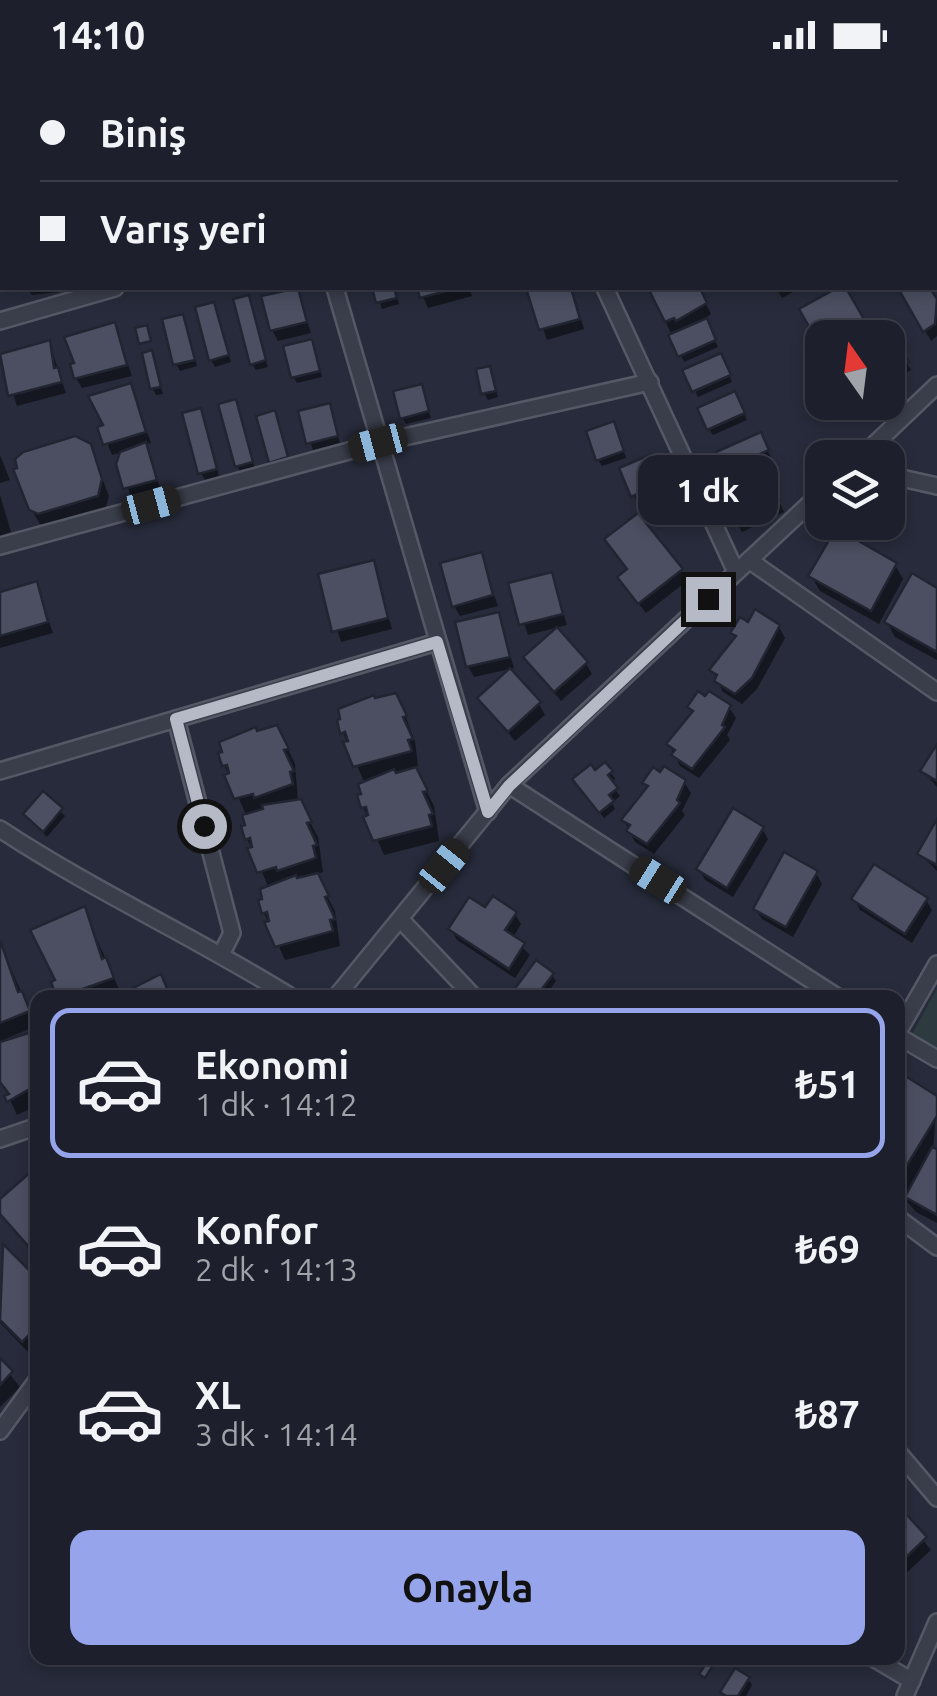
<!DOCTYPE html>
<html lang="tr">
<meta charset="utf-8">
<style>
:root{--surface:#1d202c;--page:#252834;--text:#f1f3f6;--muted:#a0a3a9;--line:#3b3e48;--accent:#96a5eb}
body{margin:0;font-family:Ubuntu,sans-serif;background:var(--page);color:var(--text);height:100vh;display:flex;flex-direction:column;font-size:38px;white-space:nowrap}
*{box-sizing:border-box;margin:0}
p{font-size:32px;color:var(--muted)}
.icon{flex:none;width:55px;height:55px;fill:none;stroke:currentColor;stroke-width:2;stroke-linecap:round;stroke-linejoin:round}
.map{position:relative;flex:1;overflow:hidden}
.details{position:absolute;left:30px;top:920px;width:875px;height:675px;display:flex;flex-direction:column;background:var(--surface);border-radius:20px;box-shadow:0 5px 15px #0003,0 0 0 2px var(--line)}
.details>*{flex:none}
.guide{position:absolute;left:0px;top:0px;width:938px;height:220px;box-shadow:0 5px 15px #0003,0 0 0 2px var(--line);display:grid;align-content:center;height:220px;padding:0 40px;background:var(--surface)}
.needle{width:65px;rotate:346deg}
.fabs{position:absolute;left:805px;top:250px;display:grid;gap:20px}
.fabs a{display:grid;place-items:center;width:100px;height:100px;border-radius:20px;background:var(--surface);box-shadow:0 5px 15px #0003,0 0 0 2px var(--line);font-size:50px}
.end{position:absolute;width:45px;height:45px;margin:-22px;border:12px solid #b6b9c6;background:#111;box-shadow:0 0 0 5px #111}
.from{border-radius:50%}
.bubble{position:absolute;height:70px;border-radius:20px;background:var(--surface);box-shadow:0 5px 15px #0003,0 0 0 2px var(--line);font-size:32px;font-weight:700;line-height:70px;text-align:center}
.car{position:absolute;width:30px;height:60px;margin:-30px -15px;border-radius:12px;box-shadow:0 0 8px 2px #0007;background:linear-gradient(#222 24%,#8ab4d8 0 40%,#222 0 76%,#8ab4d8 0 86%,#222 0)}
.guide b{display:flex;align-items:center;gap:35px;height:95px;font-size:38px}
.guide b+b{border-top:2px solid var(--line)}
.guide i{width:25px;height:25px;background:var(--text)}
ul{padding:18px 0 0;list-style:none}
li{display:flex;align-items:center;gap:30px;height:150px;margin:0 20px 15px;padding:0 20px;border:5px solid transparent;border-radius:20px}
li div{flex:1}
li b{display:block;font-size:38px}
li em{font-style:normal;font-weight:700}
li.on{border-color:var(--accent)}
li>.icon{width:90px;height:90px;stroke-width:1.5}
.button{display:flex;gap:20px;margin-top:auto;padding:20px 40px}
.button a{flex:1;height:115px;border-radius:20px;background:var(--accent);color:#111;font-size:40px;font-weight:700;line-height:115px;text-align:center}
.status{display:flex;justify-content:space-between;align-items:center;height:70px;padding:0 50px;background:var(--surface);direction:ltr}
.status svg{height:28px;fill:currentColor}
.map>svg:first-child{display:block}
.green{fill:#2d3b40}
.shadow{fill:#0007}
.building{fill:#4b4f61;stroke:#212532;stroke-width:2.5}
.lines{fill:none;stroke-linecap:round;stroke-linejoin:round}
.minor-casing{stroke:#555966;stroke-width:20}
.minor{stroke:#3a3e4b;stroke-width:15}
.route{stroke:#b6b9c6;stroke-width:12}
</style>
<div class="status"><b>14:10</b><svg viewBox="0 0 49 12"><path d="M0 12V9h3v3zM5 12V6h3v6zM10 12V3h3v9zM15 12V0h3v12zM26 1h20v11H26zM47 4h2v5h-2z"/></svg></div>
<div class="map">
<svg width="937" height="1626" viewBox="0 0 937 1626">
<rect width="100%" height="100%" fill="#272b3b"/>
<!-- green -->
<polygon class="green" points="937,919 937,979 912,964"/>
<!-- shadow -->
<g class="shadow">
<polygon points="524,0 557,0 558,2 525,2"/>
<rect x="622" y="0" width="25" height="2"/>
<rect x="935" y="180" width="2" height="27"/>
<polygon points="28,218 69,218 70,221 32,225"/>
<polygon points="374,218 395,218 399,234 382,239"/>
<polygon points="419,218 470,218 472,226 428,238"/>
<polygon points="529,218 572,218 584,259 547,270"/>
<polygon points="661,218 698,218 711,244 704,249 718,277 684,292 652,222"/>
<polygon points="776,218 800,218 782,228"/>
<polygon points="843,218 869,263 860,268 822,268 822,275 802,240"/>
<polygon points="901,218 927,218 930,223 937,237 937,266 931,271"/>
<polygon points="297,219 311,263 278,271 272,260"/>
<polygon points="251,234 268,297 256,300 252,294"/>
<polygon points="213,235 231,292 215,297 211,290"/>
<polygon points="182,247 197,296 180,301 176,294"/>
<polygon points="114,255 132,306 82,318 76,308"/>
<polygon points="887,262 911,300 891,312 888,308"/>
<polygon points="49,272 66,323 17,336 1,286"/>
<polygon points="314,278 322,307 297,313 293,307"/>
<polygon points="151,283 163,324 156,325 152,318"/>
<polygon points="724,293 732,312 698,327 686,302"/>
<polygon points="489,298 498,327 488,330 484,323"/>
<polygon points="130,316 151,373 145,375 161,421 132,429 119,394 123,382 112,385 101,358 106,357"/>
<polygon points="421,317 431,348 406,354 402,348"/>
<polygon points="738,331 747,350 713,365 709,359"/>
<polygon points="235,332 255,399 241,403 237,396"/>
<polygon points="329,336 340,373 313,380 301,343"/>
<polygon points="185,345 203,348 219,406 205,410 201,403"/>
<polygon points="617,361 626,388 602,396 598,390"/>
<polygon points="764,372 771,388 730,406 720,384"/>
<polygon points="90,376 109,426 105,441 47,458 40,454 31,439"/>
<polygon points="0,385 10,410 0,413"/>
<polygon points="654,393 666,420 637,432 634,426"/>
<polygon points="769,409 784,442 742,462 736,451"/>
<polygon points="0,425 11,462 0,466"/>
<polygon points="888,438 901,446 903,457 888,450"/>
<polygon points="861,452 886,452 876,467"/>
<polygon points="480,485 498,536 460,546 454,536"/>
<polygon points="372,493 392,559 341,572 321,505"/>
<polygon points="895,495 903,509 879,554 820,521 811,506"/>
<polygon points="629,500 680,500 687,511 646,543 626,518"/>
<polygon points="551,505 567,555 528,565 511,515"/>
<polygon points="36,514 53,563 0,578 0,524"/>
<polygon points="937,521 937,590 895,567 887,552"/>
<polygon points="498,545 514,598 474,607 468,596"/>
<polygon points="748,555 779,557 785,568 757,619 742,634 723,622 712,600 737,569 733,563"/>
<polygon points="526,588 586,594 592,604 561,631"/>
<polygon points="480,628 539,634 545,645 515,671"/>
<polygon points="690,637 729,637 736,648 727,665 730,670 699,708 680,696 669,674 694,644"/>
<polygon points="403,640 415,671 418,696 414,697 434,736 439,771 384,785 363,737 365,714 343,663"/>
<polygon points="285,673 295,694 298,730 318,767 323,802 316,805 335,841 340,876 285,890 264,843 269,818 247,769 247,747 224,695"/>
<polygon points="937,679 937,717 923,701"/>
<polygon points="595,703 611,703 615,709 610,713 620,726 612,733 615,739 604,748 579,716"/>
<polygon points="684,712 691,723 682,741 685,745 654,784 635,772 624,750 649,719 645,713"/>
<polygon points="44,724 65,746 47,767 26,745"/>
<polygon points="937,754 937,801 920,784"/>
<polygon points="762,759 768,769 733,827 705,810 699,799"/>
<polygon points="816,803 822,814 793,867 762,849 755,839"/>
<polygon points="854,829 926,830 932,840 912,873 860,840"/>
<polygon points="84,840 122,926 168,921 171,928 60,928 54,913"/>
<polygon points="486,841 515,844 521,854 513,868 530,885 515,908 457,870 451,859"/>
<polygon points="0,873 36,956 3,970 6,976 38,960 38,1035 17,1045 0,1009"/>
<polygon points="552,905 556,911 544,928 511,928"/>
<polygon points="907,1010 937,1029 933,1080 937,1082 937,1153 916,1142 898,1121 898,1044 905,1033 899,1023"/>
<polygon points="38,1106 38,1189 0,1144 0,1132"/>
<polygon points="3,1177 38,1212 38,1279 31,1285 0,1253"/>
<polygon points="0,1292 20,1317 0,1337"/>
<polygon points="898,1439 931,1480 901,1508 898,1505"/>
<polygon points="748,1609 752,1615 746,1626 725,1626 723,1622"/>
</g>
<!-- building -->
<g class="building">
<polygon points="95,0 144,0 147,2 93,2"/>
<polygon points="300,0 350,0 351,2 301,2"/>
<polygon points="377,0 431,0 432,2 373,2"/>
<polygon points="298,218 307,252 270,261 261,226"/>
<polygon points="372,218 394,218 397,228 376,233"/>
<polygon points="417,218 458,218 420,228"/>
<polygon points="526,218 571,218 580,249 539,260"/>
<polygon points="655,218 700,218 707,233 676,251 674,248 665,252 649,220"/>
<polygon points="837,218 846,218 865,251 835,268 822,268 820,276 799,239"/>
<polygon points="898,218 930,218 937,229 935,254 923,262"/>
<polygon points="249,225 266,290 250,295 233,229"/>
<polygon points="214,232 229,285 209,291 195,237"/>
<polygon points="183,244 195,290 173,295 162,249"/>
<polygon points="707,248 716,270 678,287 668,265"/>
<polygon points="115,252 127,295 74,309 70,294 74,293 64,267"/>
<polygon points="147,255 151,271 139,274 135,258"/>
<polygon points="888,258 909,292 888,306 888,268 873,268"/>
<polygon points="312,269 320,301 291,308 283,276"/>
<polygon points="50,270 54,298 58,297 62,312 8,326 0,284"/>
<polygon points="152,280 161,317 150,319 142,283"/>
<polygon points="721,283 731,305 692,322 682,300"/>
<polygon points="490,296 496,321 481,324 476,299"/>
<polygon points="131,313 146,362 103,375 97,357 103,355 88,326"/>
<polygon points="422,314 429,341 400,349 393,321"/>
<polygon points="735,321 745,343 707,360 697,338"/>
<polygon points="236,329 253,392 235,397 218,334"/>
<polygon points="330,333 338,366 306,374 298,341"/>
<polygon points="201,338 217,399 198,404 182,343"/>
<polygon points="275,340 288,387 269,393 256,346"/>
<polygon points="614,351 624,381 596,391 586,361"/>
<polygon points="761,362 769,380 724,400 716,382"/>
<polygon points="75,366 91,374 102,409 98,426 38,444 29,440 13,399 17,398 15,389 23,382"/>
<polygon points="146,372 157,410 123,419 116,394 120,382"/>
<polygon points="652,384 664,412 631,427 619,398"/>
<polygon points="764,395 780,431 734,453 717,417"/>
<polygon points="888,435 903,445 899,452 888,444"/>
<polygon points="638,443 683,499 638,534 617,507 627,499 604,469"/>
<polygon points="858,452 878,452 872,462"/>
<polygon points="836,458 897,493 871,541 808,506"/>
<polygon points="482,482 493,525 452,537 440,493"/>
<polygon points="374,490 388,548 332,562 318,504"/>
<polygon points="552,502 563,544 519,555 508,513"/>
<polygon points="912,503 937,518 937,582 884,552"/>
<polygon points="37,511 48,552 0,566 0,522"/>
<polygon points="755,539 780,555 752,608 735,624 714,611 717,605 709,600 736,566 730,563 740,547 748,552"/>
<polygon points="499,542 510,587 466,597 455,552"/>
<polygon points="557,557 588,592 554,622 523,587"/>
<polygon points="510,598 541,632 508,662 477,628"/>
<polygon points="698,621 705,626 709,621 731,635 722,655 725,657 692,699 671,685 675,680 666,674 693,641 687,637"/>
<polygon points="396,623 407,646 403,647 413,669 408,670 412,681 353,697 343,672 348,671 345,662 340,664 337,650 340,649 338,639 374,625 375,628"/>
<polygon points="277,655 289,679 284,680 294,701 290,702 293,714 254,728 253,724 234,729 224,705 229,703 227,695 222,696 218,683 222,682 219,672 256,657 257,661"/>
<polygon points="937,674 937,711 920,701"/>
<polygon points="605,692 613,701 608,705 618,718 609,725 614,731 599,743 572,709 591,694 595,700"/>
<polygon points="664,696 686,710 677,730 680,733 647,774 626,761 630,755 621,750 648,716 642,713 653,697 660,702"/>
<polygon points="416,697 428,721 423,722 433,744 429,745 432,756 373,771 363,747 368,745 366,737 361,738 357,725 361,724 358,714 394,699 396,703"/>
<polygon points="43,721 63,738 43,762 23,744"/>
<polygon points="301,729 312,752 307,753 317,775 313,776 316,788 277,801 276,797 257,803 247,778 252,777 250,768 245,770 241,756 245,755 242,745 263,739 262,735"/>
<polygon points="733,738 764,757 727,818 696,799"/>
<polygon points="937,749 937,795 917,784"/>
<polygon points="784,782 818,801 786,857 753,839"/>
<polygon points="874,794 928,828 905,864 851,829"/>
<polygon points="318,803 329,826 325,827 335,849 330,850 333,861 275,877 264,852 269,851 267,842 262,844 258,830 262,829 260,819 296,805 297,808"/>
<polygon points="493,826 517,842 505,860 525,873 509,899 448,859 469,827 485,837"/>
<polygon points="85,836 102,889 106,887 114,908 57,928 51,912 55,910 30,860"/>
<polygon points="0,870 18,922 22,921 30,941 0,953"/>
<polygon points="536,890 554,903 535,928 508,928"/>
<polygon points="161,904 171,928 104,928 113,923 115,927"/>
<polygon points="38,960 38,1014 7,1032 4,1026 9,1024 0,1012 0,972"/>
<polygon points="907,1007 937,1026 937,1046 898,1110 898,1040 905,1028 898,1022"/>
<polygon points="932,1077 937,1079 937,1145 905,1127"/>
<polygon points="34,1099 38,1102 38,1187 0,1144 0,1129"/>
<polygon points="3,1174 38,1209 38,1256 22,1272 0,1250"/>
<polygon points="0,1288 13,1301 0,1315"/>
<polygon points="898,1435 927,1467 898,1495"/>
<polygon points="710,1588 717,1589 705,1608 699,1604"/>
<polygon points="735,1598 750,1607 738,1626 726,1626 720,1622"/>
</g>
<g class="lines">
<!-- minor casing -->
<g class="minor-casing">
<g id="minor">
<polyline points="65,0 66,2"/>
<polyline points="274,0 275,2"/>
<polyline points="475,0 477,2"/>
<polyline points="792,0 796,2"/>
<polyline points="935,99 937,102"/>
<polyline points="335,218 488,742"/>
<polyline points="605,218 736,502"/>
<polyline points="0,251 115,218"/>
<polyline points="860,388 937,315"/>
<polyline points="888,405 937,416"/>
<polyline points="0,476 378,373 650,312"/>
<polyline points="749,490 937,622"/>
<polyline points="176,649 232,863 222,883"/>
<polyline points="0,701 437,572"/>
<polyline points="509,715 839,928"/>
<path d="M0 759C94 821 197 868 293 928"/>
<polyline points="400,849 475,928"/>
<polyline points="335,928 509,715 822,422"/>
<polyline points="898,962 937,894"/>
<polyline points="898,966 937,989"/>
<polyline points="0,1069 38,1056"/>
<polyline points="898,1148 937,1177"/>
<polyline points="0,1361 38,1309"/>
<polyline points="898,1382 937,1428"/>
<polyline points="873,1588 912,1611"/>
<polyline points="905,1626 937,1552"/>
</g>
</g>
<!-- minor -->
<use href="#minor" class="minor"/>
</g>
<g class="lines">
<!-- route -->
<polyline class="route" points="204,756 176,649 437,572 488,742 509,716 708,529"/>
</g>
</svg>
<div class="fabs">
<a><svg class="needle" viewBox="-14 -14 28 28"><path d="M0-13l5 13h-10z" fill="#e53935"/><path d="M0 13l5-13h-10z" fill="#a0a3a9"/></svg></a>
<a><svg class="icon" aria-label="layers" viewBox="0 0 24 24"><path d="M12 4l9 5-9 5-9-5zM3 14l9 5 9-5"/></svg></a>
</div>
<i class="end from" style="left:204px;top:756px"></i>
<i class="end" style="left:708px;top:529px"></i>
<div class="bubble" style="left:638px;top:385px;width:140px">1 dk</div>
<i class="car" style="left:378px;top:373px;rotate:255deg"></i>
<i class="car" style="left:151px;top:435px;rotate:75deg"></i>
<i class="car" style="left:444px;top:796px;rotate:39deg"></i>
<i class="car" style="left:658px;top:810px;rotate:302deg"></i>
<div class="guide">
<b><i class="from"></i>Biniş</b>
<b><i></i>Varış yeri</b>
</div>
<section class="details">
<ul>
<li class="on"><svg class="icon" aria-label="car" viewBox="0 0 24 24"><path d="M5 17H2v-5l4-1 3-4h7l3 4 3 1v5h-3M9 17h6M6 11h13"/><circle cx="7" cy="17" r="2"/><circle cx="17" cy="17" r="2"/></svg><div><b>Ekonomi</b><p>1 dk · 14:12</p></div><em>₺51</em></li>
<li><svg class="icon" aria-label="car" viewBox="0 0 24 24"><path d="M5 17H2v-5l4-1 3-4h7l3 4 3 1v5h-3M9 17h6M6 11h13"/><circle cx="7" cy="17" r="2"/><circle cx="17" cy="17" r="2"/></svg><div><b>Konfor</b><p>2 dk · 14:13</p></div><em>₺69</em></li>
<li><svg class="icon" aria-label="car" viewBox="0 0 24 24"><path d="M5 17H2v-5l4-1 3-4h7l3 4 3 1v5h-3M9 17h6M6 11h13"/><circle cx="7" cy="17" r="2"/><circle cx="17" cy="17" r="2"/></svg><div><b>XL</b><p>3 dk · 14:14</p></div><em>₺87</em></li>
</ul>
<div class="button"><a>Onayla</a></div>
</section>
</div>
